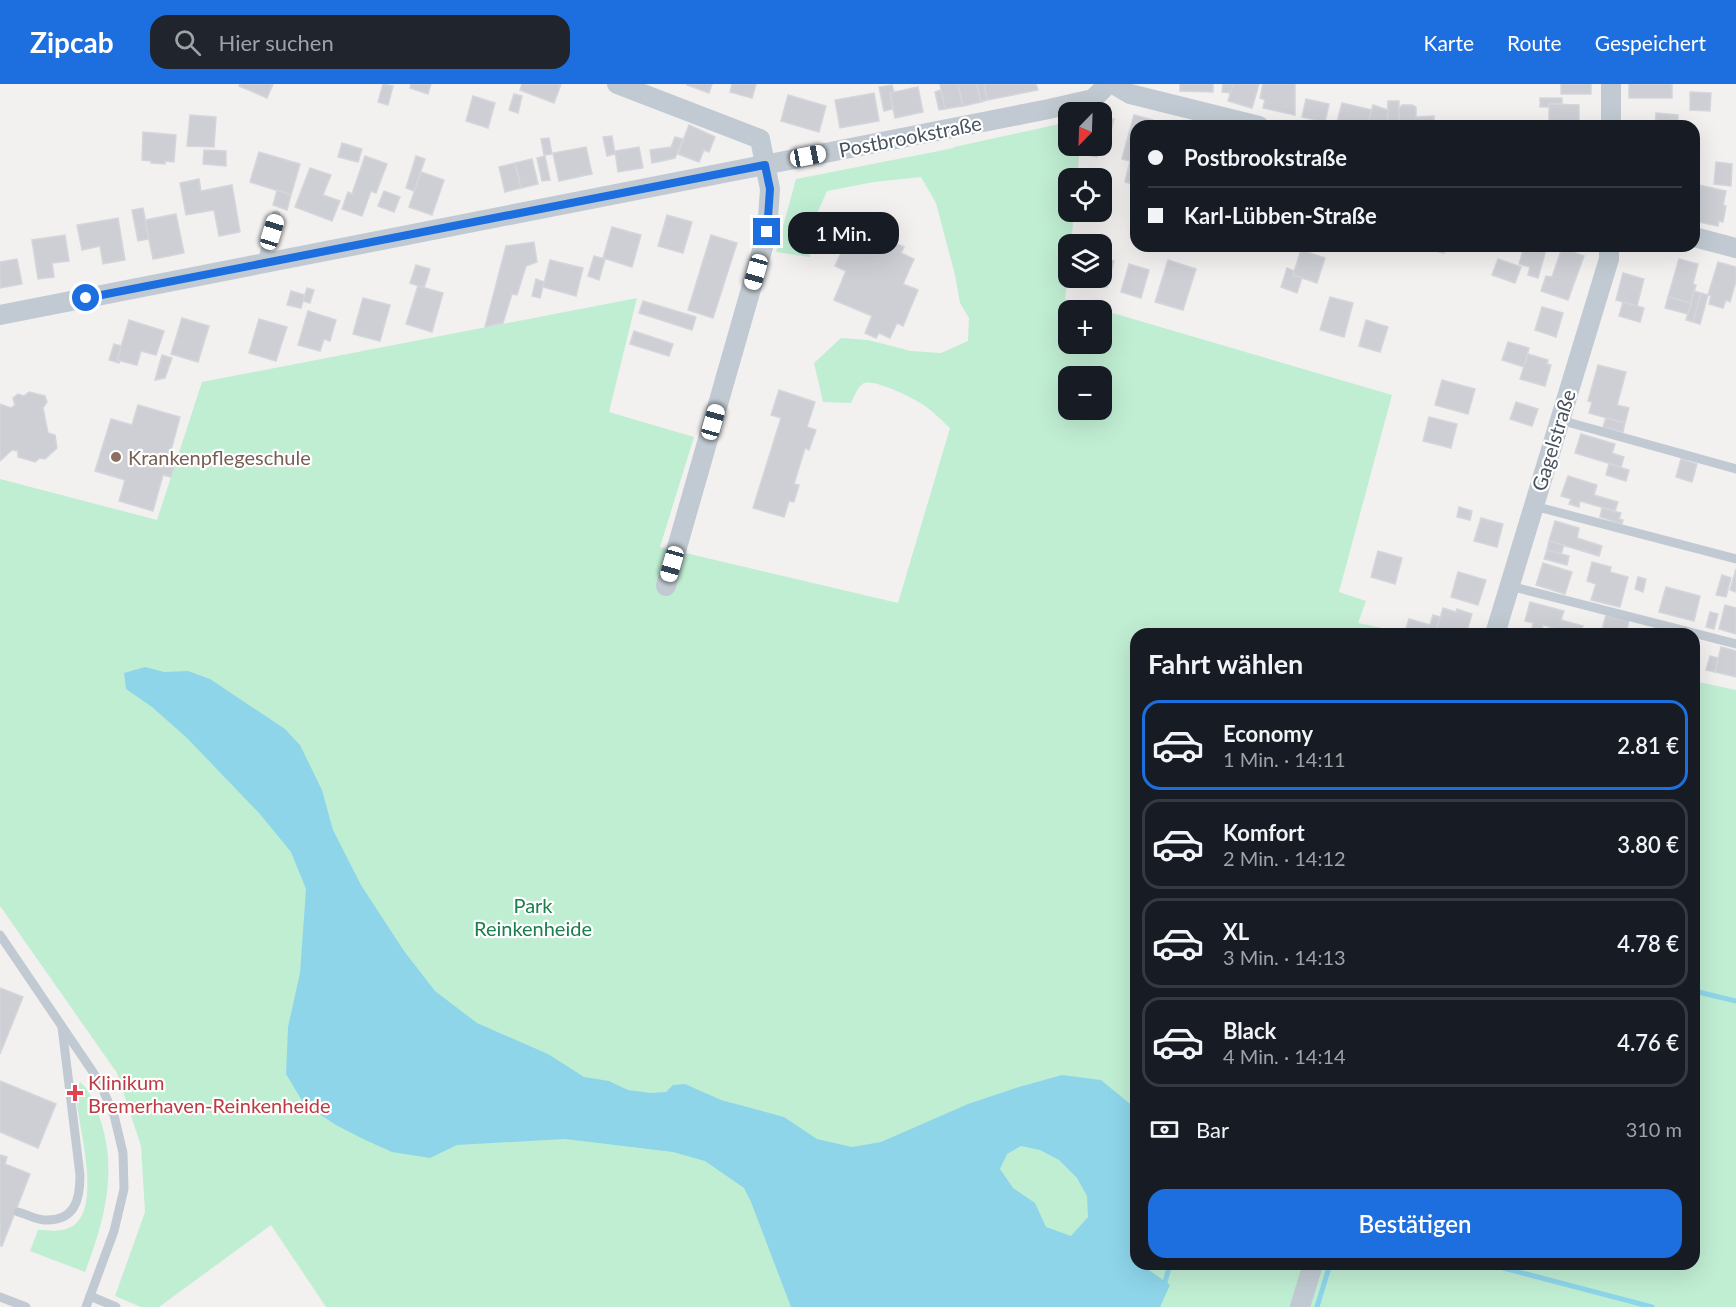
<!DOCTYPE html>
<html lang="de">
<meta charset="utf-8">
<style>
:root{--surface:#171b24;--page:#20242c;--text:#f1f3f6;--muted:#9ea1a6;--line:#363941;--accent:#1d6edf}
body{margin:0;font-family:Lato,sans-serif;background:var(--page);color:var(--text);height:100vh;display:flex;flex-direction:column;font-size:22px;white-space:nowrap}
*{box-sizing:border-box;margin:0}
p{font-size:20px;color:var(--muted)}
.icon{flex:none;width:33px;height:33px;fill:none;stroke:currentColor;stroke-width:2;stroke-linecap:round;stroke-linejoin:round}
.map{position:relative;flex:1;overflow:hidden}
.side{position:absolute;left:1130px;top:544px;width:570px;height:642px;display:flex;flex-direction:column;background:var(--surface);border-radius:18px;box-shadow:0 6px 24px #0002}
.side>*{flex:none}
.banner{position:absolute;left:1130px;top:36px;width:570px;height:132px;border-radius:18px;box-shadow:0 6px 24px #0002;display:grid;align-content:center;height:132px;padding:0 18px;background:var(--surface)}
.needle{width:39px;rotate:203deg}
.tools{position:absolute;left:1058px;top:18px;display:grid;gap:12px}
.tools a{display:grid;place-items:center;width:54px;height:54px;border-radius:12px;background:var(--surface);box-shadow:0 6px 24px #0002;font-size:30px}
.end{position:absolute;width:27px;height:27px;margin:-14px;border:8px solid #1d6edf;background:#fff;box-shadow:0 0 0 3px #fff}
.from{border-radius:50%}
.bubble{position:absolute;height:42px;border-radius:18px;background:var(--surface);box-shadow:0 6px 24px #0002;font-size:20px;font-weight:600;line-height:42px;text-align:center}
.car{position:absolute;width:18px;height:36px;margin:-18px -9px;border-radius:8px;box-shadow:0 0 4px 2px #0007;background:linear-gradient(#fff 24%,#345 0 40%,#fff 0 76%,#345 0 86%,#fff 0)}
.banner b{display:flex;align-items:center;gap:21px;height:57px;font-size:22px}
.banner b+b{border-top:2px solid var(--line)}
.banner i{width:15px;height:15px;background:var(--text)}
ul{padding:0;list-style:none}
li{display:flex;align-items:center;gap:18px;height:90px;margin:0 12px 9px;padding:0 6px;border:3px solid var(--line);border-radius:18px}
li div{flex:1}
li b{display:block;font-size:22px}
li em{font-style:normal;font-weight:600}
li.current{border-color:var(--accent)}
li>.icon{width:54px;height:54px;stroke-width:1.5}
h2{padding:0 18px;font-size:27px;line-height:72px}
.pay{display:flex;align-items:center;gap:15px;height:66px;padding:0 18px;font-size:22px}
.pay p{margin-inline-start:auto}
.cta{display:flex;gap:12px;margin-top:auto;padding:12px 18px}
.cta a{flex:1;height:69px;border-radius:18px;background:var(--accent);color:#fff;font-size:24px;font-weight:600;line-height:69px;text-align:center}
header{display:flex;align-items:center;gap:36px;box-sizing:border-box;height:84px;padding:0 30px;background:var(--accent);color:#fff}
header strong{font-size:28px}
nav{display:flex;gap:33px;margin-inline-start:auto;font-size:21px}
.search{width:420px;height:54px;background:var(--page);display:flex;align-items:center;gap:15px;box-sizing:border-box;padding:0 21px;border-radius:18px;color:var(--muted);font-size:22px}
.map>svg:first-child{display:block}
.green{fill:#c0eed3;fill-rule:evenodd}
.water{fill:#8ed5ea;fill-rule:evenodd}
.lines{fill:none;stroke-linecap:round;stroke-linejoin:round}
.stream{stroke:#8ed5ea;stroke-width:5}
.building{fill:#cdcfd5;stroke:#d4d6db;stroke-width:1.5;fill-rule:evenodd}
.lane{stroke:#c1cad2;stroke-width:9}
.street{stroke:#c1cad2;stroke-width:20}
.route{stroke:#1d6edf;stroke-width:8}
.education-dot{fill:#8d6e63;stroke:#fff;stroke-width:2}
.health-dot{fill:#e0444e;stroke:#fff;stroke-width:2}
.labels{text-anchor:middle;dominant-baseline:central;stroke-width:4.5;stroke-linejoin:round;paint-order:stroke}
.street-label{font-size:20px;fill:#48535d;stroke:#fff}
.education-label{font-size:20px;fill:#785e54;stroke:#fff;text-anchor:start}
.park-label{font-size:20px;fill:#1a7e4e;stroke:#fff}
.health-label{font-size:20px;fill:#be3a42;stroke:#fff;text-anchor:start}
</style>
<header>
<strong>Zipcab</strong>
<div class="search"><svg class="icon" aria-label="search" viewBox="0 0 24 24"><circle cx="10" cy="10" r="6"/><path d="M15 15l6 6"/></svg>Hier suchen</div>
<nav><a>Karte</a><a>Route</a><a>Gespeichert</a></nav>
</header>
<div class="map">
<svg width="1736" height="1223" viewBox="0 0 1736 1223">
<rect width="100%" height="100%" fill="#f3f0f0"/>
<!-- green -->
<g class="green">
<path d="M1068 38V62H1080L1077 94H1068V128H1074L1071 160H1068V187L1065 215 1392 311 1339 508 1366 517 1358 539 1411 550H1136V1180L1304 1181 1293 1223H326L271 1141 159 1223H141L115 1212 145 1128 141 1062 117 989 0 822V395L157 436 202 298 637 214 609 328 694 353 660 463 898 519 950 344C942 337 934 328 925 322 916 315 875 295 864 299 858 302 854 313 851 319L823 318 814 279 841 254 868 256 911 267 941 269 968 257 969 234 960 219 955 191 936 119 921 93 874 98 827 107 812 141 810 173 776 168 796 95 954 64V63ZM1068 226H1101V260H1068ZM1068 292H1101V326H1068Z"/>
<polygon points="1694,597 1736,606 1736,1223 1308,1223 1320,1181 1694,1180"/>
<path d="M80 998C89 1005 94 1018 98 1029 119 1085 105 1135 85 1188L30 1167 38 1146C48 1146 57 1148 66 1145 107 1134 77 1039 76 1011 75 1006 78 1002 80 998Z"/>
</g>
<!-- water -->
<path class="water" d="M145 583 164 588 188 587 210 595 285 645 300 661 322 706 333 746 361 801 404 867 435 907 477 939 548 970 584 993 609 997 628 1006 651 1009 666 1008 673 1001 685 1000 721 1016 784 1033 817 1055 852 1063 881 1058 968 1020 1019 1003 1062 991 1101 996 1135 1024 1136 1180 1142 1181 1170 1201 1160 1223H791L751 1118 744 1104 705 1077 673 1068 565 1055 457 1061 430 1074 392 1068 361 1054 336 1041 304 1020 286 990 288 943 300 889 306 805 291 768 259 729 186 653 152 623 126 605 124 589ZM1021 1062 1040 1066 1059 1076 1077 1094 1087 1112 1088 1133 1071 1152 1046 1143 1035 1119 1013 1104 1000 1085 1007 1070Z"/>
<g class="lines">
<!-- stream -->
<g class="stream">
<polyline points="1694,907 1736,917"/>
<polyline points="1488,1180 1652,1223"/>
<polyline points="1165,1198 1170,1180"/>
<polyline points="1317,1223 1330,1180"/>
</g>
</g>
<!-- building -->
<g class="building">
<polygon points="240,0 273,0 267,14 239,2"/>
<polygon points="383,0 393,2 388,21 378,18"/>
<polygon points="411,0 431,0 428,10 410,4"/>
<polygon points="522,0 561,0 554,19 520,6"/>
<polygon points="687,0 712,0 709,9 687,1"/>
<polygon points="732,0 756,0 752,14 730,8"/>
<polygon points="940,0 958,0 963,22 945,25"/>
<polygon points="958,0 977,0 981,18 963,22"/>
<polygon points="984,0 1036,0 1038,6 987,16"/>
<polygon points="984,0 987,16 981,18 977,1"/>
<polygon points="1180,0 1213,0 1213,8 1180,7"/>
<polygon points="1223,0 1233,0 1231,9 1222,8"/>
<polygon points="1233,0 1259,0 1252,24 1228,17"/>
<polygon points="1263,0 1295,0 1295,31 1263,24 1265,16 1260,14"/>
<rect x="1561" y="0" width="30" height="10"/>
<rect x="1629" y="0" width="43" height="14"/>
<polygon points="892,1 894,8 890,9 893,25 884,27 879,3"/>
<polygon points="918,3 923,28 895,34 890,9"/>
<polygon points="941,6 945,25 939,26 935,8"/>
<polygon points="1690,8 1711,9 1710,27 1690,26"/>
<polygon points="874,9 879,37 840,44 835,16"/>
<polygon points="514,10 522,12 518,29 509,26"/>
<polygon points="788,11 826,22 819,48 781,37"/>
<polygon points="473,12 495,19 488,44 466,37"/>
<polygon points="1540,14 1562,14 1562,20 1549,20 1549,23 1540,23"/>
<polygon points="1306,15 1329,20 1325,38 1302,33"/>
<polygon points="1388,17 1399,17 1399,42 1387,42"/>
<polygon points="1342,19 1372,26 1368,42 1336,42"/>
<polygon points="1549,20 1579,21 1579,42 1549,42"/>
<polygon points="1373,21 1388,26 1387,42 1368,39"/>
<polygon points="1402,21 1412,21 1416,23 1416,33 1434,32 1434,42 1399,42 1399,25"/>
<polygon points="1656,29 1678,31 1678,42 1655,42"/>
<polygon points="190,31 216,33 214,63 187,62"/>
<polygon points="1134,31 1153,36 1151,42 1136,42 1136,101 1125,98 1130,77 1122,75"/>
<polygon points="1101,32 1114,35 1108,59 1101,58"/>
<polygon points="689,41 715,53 709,68 704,66 699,78 678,70"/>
<polygon points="143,48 176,51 174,78 165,77 165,80 151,79 151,77 142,76"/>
<polygon points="612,52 615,70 607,72 603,53"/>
<polygon points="675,53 683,55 675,74 652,79 650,66 671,63"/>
<polygon points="549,54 552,70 544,71 541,55"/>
<polygon points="342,59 362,65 358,78 338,73"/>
<polygon points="1085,62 1099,62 1097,73 1083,70"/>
<polygon points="586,63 592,90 559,97 553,69"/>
<polygon points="639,63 643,84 618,88 615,67"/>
<polygon points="204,66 226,67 226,82 203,80"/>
<polygon points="259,68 300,80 291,111 250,98"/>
<polygon points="365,72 387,80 376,109 371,107 362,132 342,125 348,108 352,110"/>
<polygon points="416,72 425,75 414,107 406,104"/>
<polygon points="545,72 550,96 542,97 537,74"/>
<polygon points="532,75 538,100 521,104 515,79"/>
<polygon points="1716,78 1732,80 1731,102 1714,100"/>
<polygon points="515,79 521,104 505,108 499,83"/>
<polygon points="310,84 331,91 323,111 340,117 332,137 295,123"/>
<polygon points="421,88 444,96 432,131 409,123"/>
<polygon points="199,95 201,107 232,101 240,148 219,152 214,126 186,131 180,99"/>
<polygon points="1694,100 1726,107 1723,121 1726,122 1723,138 1719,137 1718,142 1694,137"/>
<polygon points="277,106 291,111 287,126 273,121"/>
<polygon points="384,107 400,113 394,128 378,122"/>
<polygon points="143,124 149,155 138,157 132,126"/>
<polygon points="176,130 184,169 153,175 145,136"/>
<polygon points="667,131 692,138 683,169 658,162"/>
<polygon points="849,133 877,145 874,151 904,163 901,169 914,175 903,200 918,206 903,242 897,239 890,254 879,249 876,254 865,249 872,232 834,216 846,187 835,182 842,167 836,164"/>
<polygon points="118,134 125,176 103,180 100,162 82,166 77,141"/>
<polygon points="612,143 641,151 632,183 603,174"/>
<polygon points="65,151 69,177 52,179 54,193 38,195 32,156"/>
<polygon points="711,151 737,159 713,234 688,226"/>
<polygon points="1092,157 1106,161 1103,174 1114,177 1107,203 1081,196 1082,194 1101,194 1101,160 1091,160"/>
<polygon points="534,158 537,178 526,182 517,211 512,210 503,239 485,243 506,162"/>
<polygon points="1433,162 1446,162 1444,169 1432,166"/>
<polygon points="1517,162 1547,162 1538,194 1528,191 1530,183 1519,180 1523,167 1516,165"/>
<polygon points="1562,164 1584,172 1568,216 1541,207 1546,192 1552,193"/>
<polygon points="1301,166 1325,174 1317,199 1293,191"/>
<polygon points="594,172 605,175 599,196 588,192"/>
<polygon points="17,175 22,200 0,204 0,178"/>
<polygon points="1498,175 1521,183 1515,199 1492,191"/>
<polygon points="1679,175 1698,180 1693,200 1696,201 1691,219 1668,213"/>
<polygon points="550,176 583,184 576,212 543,203"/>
<polygon points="1168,176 1196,185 1183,226 1155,218"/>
<polygon points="1718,178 1736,183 1736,197 1730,218 1726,216 1723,224 1709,220 1711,212 1708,211"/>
<polygon points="1129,180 1149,186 1141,214 1121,208"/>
<polygon points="416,181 430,185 424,204 410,199"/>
<polygon points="1287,184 1294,187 1293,191 1302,194 1297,209 1281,203"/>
<polygon points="1623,189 1644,195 1637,222 1616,216"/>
<polygon points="536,195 544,198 540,214 532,212"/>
<polygon points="418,202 443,209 432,248 406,240"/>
<polygon points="307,204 314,206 310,219 303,217"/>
<polygon points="291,207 305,211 301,224 287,221"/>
<polygon points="1694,207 1701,209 1693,238 1686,236"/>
<polygon points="1701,209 1708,211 1700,240 1693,238"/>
<polygon points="1330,213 1353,219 1344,253 1320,246"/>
<polygon points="1668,213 1691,219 1688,230 1665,224"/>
<polygon points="363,214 390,221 380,257 353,250"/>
<polygon points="643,217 696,233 692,246 639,229"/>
<polygon points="1623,218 1644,224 1640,238 1619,232"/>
<polygon points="1542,223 1563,229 1556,253 1535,246"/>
<polygon points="308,227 336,236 330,257 324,255 320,267 298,261"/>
<polygon points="182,234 209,242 198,278 171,270"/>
<polygon points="259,235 287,243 276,277 249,269"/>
<polygon points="129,236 164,247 156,271 141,267 137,281 117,276"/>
<polygon points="1366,236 1388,243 1380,268 1359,262"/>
<polygon points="634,247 673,260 669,272 630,260"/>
<polygon points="1508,258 1529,264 1524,283 1502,276"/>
<polygon points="114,260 121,262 117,276 120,276 119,279 109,276"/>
<polygon points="1528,270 1548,276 1547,280 1551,281 1545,302 1520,295"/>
<polygon points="162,271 172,274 165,294 155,296"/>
<polygon points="1598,281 1626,288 1617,321 1629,324 1625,339 1589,329 1592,318 1588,317"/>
<polygon points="1442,296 1475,305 1468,330 1435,321"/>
<polygon points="779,306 815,318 807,343 816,346 809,366 805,364 794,400 799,401 794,418 789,417 784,433 753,424 781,334 771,331"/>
<polygon points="29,308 45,312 47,318 43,324 48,349 55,351 57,364 45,375 40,374 35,378 18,373 18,367 12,366 0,377 0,320 11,324 15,321 13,314 18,310 24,312"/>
<polygon points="1516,318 1538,325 1532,342 1510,335"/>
<path d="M138 321 180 333 170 370 177 372 171 393 163 391 153 427 119 417 125 396 95 387 111 335 132 341ZM134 367 145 370 142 377 132 374Z"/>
<polygon points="1429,333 1457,340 1451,364 1423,357"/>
<polygon points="1606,334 1625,339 1623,348 1603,343"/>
<polygon points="1581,350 1615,360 1612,369 1624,373 1621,383 1575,369"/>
<polygon points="1681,375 1697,380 1692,398 1676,393"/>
<polygon points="1609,380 1629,386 1626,397 1606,391"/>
<polygon points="1568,392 1597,401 1594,411 1618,418 1615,427 1580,417 1579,423 1569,420 1571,415 1561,412"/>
<polygon points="1459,423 1472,427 1470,436 1457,433"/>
<polygon points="1602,424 1621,429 1619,435 1623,436 1622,440 1600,433"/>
<polygon points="1481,434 1503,440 1497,463 1474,457"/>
<polygon points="1555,437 1579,444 1577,454 1602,462 1599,472 1549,457"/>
<polygon points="1549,457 1564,461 1561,470 1547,466"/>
<polygon points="1547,466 1569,472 1567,481 1544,475"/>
<polygon points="1378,467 1402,474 1395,500 1371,493"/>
<polygon points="1592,478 1611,483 1610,488 1628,493 1620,523 1591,516 1596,500 1587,497"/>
<polygon points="1543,479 1572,488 1565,510 1536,501"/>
<polygon points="1736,485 1736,508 1730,506"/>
<polygon points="1458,488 1486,496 1478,521 1451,513"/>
<polygon points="1722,491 1731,494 1726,513 1716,511"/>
<polygon points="1638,493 1646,495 1643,508 1635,505"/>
<polygon points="1666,503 1700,512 1694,537 1659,528"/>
<polygon points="1530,518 1564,527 1561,536 1583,542 1581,550 1559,550 1560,546 1543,541 1542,546 1532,544 1533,539 1525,537"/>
<polygon points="1725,521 1736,524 1736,550 1719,545"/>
<polygon points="1443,524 1456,528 1457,525 1472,530 1466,550 1455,550 1437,545"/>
<polygon points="1710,528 1718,530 1714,545 1706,543"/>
<polygon points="1433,531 1440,533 1435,550 1427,550 1406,545 1409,535 1430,541"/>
<polygon points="1606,531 1629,536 1626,550 1601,550"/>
<polygon points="1721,563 1736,567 1736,593 1715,588"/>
<polygon points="1710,572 1718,574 1715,588 1706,586"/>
<polygon points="0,904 23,913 0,970"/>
<polygon points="0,997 56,1020 38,1064 0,1048"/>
<polygon points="0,1071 7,1073 5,1080 30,1090 2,1162 0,1162"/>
</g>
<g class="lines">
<!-- lane -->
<g class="lane">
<polyline points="261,180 276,131"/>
<polyline points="1560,336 1736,385"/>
<polyline points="1534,422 1736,475"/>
<polyline points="1510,502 1736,560"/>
<polyline points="0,851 99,997 114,1031 123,1069 124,1105 114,1147 86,1223"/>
<path d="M18 1128C26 1130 37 1136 45 1136 75 1137 80 1116 80 1091L62 943"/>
<polyline points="90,1212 116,1223"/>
<polyline points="0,1213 26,1223"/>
</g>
<!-- street -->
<g class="street">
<polyline points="617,0 760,55 770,105 767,149 666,502"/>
<polyline points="1113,0 1130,10 1259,42"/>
<polyline points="1611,0 1611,42"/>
<polyline points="1694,153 1736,164"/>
<polyline points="0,231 1049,25 1093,15 1108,0"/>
<polyline points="1495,550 1609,175 1609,162"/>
<polyline points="1300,1223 1313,1180"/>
</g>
</g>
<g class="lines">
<!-- route -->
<polyline class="route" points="86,214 765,81 770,105 767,148"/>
</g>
<!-- markers -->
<circle class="education-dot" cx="116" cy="373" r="6"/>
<path class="health-dot" d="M72 1000h6v6h6v6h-6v6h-6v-6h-6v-6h6z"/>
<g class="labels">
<!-- street labels -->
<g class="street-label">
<text transform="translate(910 52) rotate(-11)">Postbrookstraße</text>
<text transform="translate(1553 356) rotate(-73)">Gagelstraße</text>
</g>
<!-- education labels -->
<g class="education-label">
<text x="128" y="373">Krankenpflegeschule</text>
</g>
<!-- park labels -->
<g class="park-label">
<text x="533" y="821">Park<tspan x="533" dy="23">Reinkenheide</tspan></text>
</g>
<!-- health labels -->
<g class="health-label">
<text x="88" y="998">Klinikum<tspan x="88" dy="23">Bremerhaven-Reinkenheide</tspan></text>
</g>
</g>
</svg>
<div class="tools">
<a><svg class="needle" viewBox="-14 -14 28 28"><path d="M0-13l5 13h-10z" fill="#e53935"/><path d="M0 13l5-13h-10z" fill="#9ea1a6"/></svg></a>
<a><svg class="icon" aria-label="locate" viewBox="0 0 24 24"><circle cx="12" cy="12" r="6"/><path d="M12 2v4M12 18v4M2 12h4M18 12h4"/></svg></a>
<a><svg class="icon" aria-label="layers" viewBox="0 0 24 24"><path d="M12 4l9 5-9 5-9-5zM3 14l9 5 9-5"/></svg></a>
<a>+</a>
<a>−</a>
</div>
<i class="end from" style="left:86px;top:214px"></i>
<i class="end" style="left:767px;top:148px"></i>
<div class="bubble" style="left:788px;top:128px;width:111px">1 Min.</div>
<i class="car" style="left:808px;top:72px;rotate:79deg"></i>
<i class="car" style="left:272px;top:148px;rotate:17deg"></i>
<i class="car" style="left:756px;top:188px;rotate:196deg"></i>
<i class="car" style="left:713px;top:338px;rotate:16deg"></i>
<i class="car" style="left:672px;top:480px;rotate:196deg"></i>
<div class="banner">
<b><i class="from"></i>Postbrookstraße</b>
<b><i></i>Karl-Lübben-Straße</b>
</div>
<section class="side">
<h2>Fahrt wählen</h2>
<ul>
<li class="current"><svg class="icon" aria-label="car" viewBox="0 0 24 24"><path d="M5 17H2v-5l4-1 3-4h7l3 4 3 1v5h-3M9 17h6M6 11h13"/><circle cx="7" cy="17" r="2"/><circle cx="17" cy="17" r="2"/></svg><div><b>Economy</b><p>1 Min. · 14:11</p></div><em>2.81 €</em></li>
<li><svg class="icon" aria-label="car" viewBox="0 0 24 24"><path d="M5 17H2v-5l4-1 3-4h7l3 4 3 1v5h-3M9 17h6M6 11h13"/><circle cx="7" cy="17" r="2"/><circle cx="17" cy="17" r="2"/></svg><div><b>Komfort</b><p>2 Min. · 14:12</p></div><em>3.80 €</em></li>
<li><svg class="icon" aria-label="car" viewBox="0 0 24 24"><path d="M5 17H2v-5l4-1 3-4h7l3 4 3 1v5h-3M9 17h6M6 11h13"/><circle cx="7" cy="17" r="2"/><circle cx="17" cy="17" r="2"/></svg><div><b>XL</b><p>3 Min. · 14:13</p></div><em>4.78 €</em></li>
<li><svg class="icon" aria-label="car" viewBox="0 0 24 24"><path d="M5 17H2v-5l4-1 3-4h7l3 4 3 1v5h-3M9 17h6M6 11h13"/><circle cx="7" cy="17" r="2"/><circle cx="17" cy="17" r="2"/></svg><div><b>Black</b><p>4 Min. · 14:14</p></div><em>4.76 €</em></li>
</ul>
<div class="pay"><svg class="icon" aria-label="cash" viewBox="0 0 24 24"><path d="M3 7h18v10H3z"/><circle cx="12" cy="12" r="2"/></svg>Bar<p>310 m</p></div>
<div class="cta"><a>Bestätigen</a></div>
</section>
</div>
